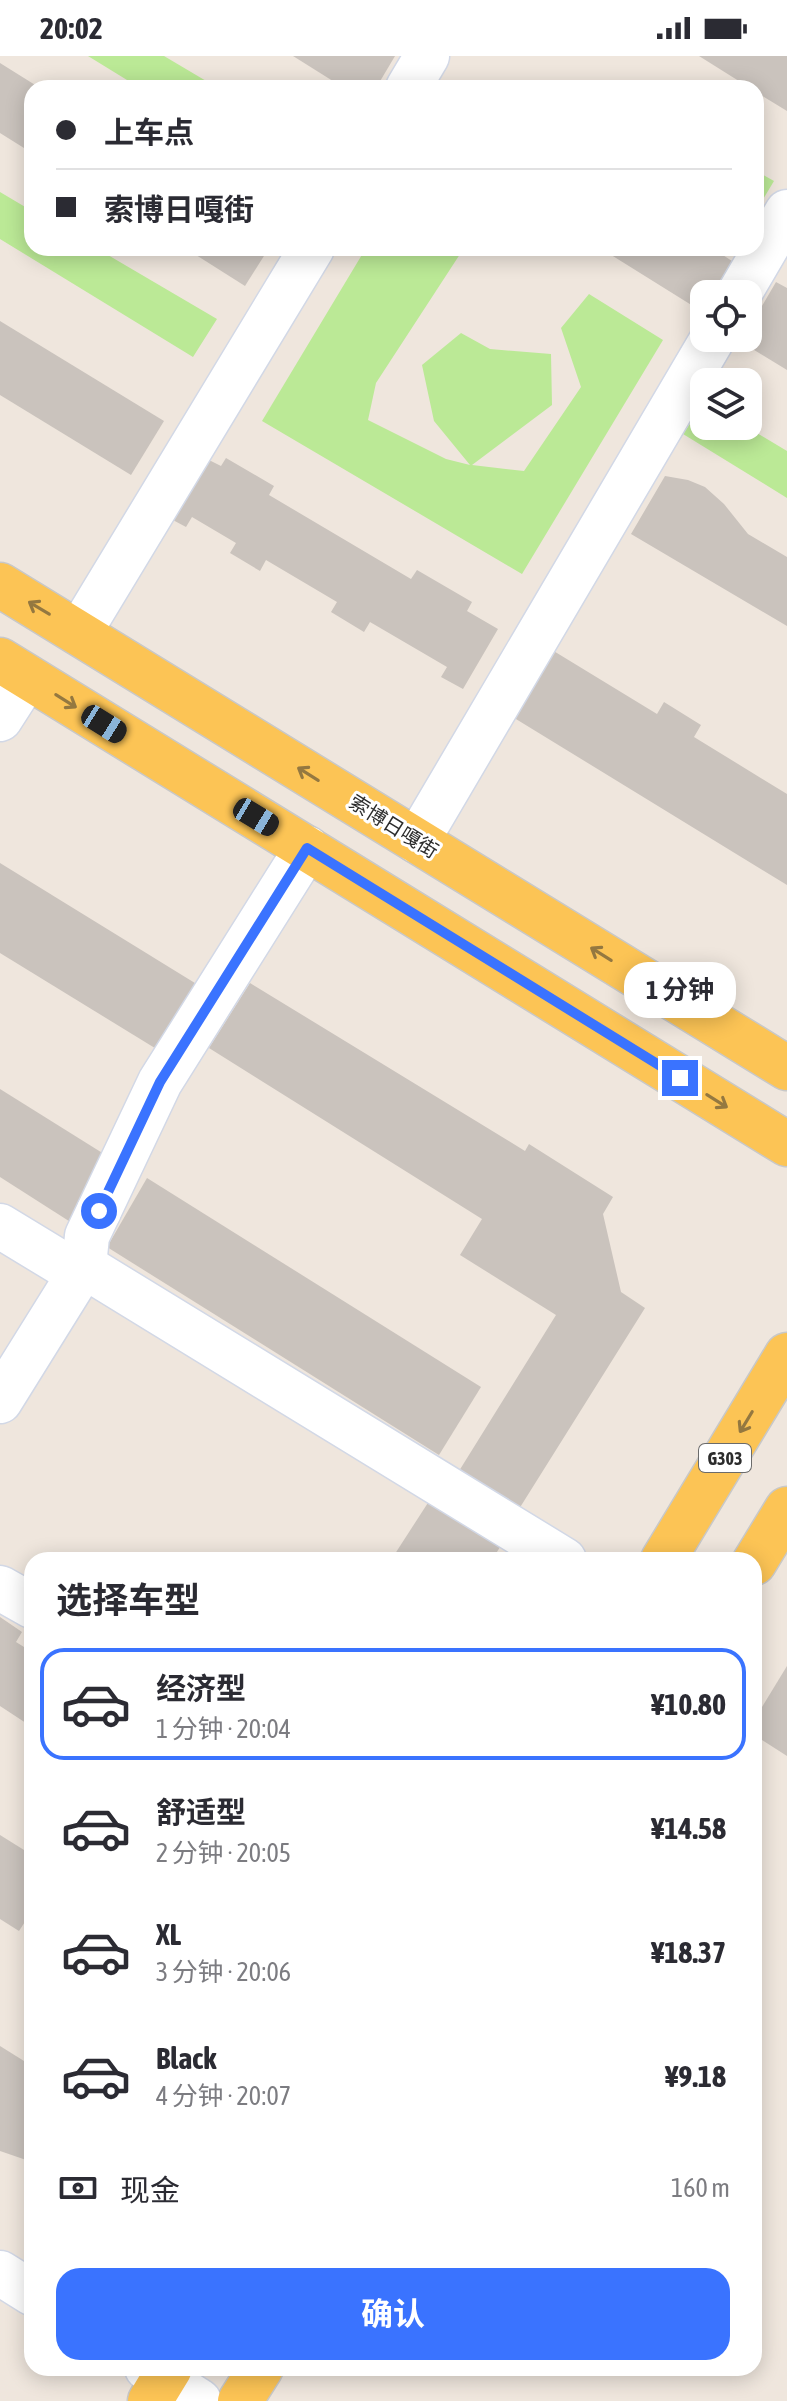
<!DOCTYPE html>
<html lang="zh">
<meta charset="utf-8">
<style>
:root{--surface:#fff;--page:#f7f7f7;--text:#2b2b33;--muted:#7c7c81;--line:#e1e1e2;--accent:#3a73ff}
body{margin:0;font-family:"Asap Condensed","Noto Sans SC",sans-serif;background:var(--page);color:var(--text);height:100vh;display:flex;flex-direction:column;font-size:30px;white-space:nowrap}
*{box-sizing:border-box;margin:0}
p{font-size:26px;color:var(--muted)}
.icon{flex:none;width:44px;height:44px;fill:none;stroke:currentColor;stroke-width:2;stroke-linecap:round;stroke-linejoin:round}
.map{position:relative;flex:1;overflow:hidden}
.sheet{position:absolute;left:24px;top:1496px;width:738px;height:824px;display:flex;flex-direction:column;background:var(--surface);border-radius:24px;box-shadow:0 4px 20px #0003}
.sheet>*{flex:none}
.hud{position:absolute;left:24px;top:24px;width:740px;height:176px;border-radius:24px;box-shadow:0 4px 20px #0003;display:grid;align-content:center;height:176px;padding:0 32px;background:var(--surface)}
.buttons{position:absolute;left:690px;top:224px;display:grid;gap:16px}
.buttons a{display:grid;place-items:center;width:72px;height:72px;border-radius:16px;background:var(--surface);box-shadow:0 4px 20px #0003;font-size:40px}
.end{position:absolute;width:36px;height:36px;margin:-18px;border:10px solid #3a73ff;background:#fff;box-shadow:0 0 0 4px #fff}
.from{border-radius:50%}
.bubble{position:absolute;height:56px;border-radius:24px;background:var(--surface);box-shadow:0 4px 20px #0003;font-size:26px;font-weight:700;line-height:56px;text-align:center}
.car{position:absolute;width:24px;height:48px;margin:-24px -12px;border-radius:10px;box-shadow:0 0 6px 2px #0007;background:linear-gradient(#222 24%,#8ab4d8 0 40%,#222 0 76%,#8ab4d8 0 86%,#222 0)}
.hud b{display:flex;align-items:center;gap:28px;height:76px;font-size:30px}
.hud b+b{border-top:2px solid var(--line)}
.hud i{width:20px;height:20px;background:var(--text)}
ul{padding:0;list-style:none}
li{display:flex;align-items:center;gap:24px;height:112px;margin:0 16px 12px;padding:0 16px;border:4px solid transparent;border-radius:24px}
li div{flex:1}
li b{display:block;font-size:30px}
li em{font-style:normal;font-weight:700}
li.active{border-color:var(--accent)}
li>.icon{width:72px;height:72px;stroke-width:1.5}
h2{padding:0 32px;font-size:36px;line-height:96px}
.pay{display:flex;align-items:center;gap:20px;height:88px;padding:0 32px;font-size:30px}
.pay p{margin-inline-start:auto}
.primary-button{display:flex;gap:16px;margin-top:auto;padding:16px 32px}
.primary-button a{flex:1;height:92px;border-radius:24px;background:var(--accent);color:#fff;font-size:32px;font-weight:700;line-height:92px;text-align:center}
.status{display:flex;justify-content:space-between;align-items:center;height:56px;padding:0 40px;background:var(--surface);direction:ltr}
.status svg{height:22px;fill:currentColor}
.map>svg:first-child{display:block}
.green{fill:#bbe996}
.building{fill:#cac3bd}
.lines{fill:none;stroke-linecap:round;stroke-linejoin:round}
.minor-casing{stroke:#d2d8e6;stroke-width:47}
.major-casing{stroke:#c8c8c8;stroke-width:47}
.minor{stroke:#fff;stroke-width:44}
.major{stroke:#fcc455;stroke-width:44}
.oneway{stroke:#947840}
.route{stroke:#3a73ff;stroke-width:10}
.labels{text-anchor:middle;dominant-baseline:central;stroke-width:6;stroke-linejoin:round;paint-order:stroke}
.shield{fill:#fff;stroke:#6b6b6b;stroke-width:2}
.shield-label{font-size:18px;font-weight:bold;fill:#2c2c2c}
.street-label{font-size:20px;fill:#2c2c2c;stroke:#fff}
</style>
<div class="status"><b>20:02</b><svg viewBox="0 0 49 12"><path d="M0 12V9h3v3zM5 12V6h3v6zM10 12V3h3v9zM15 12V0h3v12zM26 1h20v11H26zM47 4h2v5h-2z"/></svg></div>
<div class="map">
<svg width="787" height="2345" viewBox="0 0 787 2345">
<rect width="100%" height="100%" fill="#efe6dd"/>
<!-- green -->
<g class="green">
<polygon points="88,0 164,0 218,32 140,32"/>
<polygon points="756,115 774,125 756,155"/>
<polygon points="0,136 32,155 32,192 96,192 217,263 193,301 0,183"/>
<polygon points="366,192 464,192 376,327 368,364 446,403 470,409 434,365 422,309 461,277 490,293 551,298 552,349 472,409 524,415 581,331 561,272 589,238 663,284 522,518 262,365"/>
<polygon points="704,347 704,370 745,370 787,395 787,442 683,378"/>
</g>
<!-- building -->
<g class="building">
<polygon points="293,0 395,0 376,32 344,32"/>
<polygon points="699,0 787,0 787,55 756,36 756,32 750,32"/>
<polygon points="0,7 40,32 32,32 32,97 0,77"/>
<polygon points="185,192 269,192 245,230"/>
<polygon points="600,192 712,192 732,205 712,238 704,238 704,250 701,255"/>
<polygon points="776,226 787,232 787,314 741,286 743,282 748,282 748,274"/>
<polygon points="0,265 164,365 131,419 0,339"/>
<polygon points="226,402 274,430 269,439 411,523 417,514 472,546 467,555 498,573 463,633 441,621 447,611 370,566 364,576 331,556 337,546 266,504 260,515 230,497 236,487 192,461 186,471 171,463 207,403 221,410"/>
<polygon points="665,420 688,424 705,431 724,448 748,478 787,501 787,570 631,478"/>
<polygon points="552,594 657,658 664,646 701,669 694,681 787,738 787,829 511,660"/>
<polygon points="0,807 203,932 163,997 0,897"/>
<polygon points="250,927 525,1095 529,1088 613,1141 603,1158 621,1236 645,1252 519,1453 459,1415 556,1259 460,1199 482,1163 209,992"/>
<polygon points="0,1033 112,1103 72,1167 0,1121"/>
<polygon points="147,1122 481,1331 439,1399 107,1191"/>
<polygon points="433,1439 505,1483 492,1504 391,1504"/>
<polygon points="0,1561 22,1576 16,1586 32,1596 32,1671 0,1650"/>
<polygon points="787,1610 787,1700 754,1679 754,1664"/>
<polygon points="0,1779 32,1799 32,1855 19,1875 0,1863"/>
<polygon points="0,1990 32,2010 32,2106 0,2095"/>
</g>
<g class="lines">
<!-- minor casing -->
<g class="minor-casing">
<g id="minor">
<polyline points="408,32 427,0"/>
<polyline points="739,238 787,156"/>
<polyline points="79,577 312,192"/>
<polyline points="0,663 27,621"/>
<polyline points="417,785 713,282"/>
<polyline points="0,1170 79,1218"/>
<polyline points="84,1210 564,1504"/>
<polyline points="0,1345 84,1210 87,1180 160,1026 307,792"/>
<polyline points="0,1532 32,1550"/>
<polyline points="0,2217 32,2237"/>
<polyline points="147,2312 199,2345"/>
</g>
</g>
<!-- major casing -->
<g class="major-casing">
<g id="major">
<polyline points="0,529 787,1012"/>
<polyline points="0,604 787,1088"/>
<polyline points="663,1504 787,1299"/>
<polyline points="754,1507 787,1453"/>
<polyline points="150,2345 170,2312"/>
<polyline points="240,2345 261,2312"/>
</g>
</g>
<!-- minor -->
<use href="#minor" class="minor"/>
<!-- major -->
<use href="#major" class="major"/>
</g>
<!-- one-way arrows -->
<defs><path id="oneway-shaft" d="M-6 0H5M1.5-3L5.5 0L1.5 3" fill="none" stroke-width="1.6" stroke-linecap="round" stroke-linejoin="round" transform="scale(2)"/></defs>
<g class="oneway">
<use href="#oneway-shaft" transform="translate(39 552) rotate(-149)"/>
<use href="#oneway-shaft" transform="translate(66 645) rotate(32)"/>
<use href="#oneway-shaft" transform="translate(308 718) rotate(-148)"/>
<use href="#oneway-shaft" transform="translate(601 898) rotate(-148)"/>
<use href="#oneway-shaft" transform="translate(717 1045) rotate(32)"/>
<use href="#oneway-shaft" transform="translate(746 1366) rotate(121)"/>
</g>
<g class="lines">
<!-- route -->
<polyline class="route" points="99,1155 160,1026 307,792 680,1022"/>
</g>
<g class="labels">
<!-- shield labels -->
<rect class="shield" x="699" y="1388" width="52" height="28" rx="6"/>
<g class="shield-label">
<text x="725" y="1402">G303</text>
</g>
<!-- street labels -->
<g class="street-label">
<text transform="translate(394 770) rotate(32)">索博日嘎街</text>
</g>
</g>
</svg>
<div class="buttons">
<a><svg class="icon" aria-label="locate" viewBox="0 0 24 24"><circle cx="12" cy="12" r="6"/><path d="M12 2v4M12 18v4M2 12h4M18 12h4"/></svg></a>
<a><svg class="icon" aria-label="layers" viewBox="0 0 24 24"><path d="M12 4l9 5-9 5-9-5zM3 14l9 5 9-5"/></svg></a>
</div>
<i class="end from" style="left:99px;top:1155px"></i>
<i class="end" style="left:680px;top:1022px"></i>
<div class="bubble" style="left:624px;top:906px;width:112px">1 分钟</div>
<i class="car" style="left:104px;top:668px;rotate:122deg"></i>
<i class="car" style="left:256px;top:761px;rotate:121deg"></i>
<div class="hud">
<b><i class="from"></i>上车点</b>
<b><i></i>索博日嘎街</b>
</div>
<section class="sheet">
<h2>选择车型</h2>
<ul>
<li class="active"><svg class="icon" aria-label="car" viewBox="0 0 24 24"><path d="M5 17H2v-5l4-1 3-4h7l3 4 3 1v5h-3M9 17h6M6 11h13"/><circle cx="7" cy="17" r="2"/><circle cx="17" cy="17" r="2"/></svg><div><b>经济型</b><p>1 分钟 · 20:04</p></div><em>¥10.80</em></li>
<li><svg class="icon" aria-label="car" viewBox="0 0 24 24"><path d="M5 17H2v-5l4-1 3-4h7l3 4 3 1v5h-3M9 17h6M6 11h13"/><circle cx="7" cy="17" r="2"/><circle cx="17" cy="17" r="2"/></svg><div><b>舒适型</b><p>2 分钟 · 20:05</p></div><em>¥14.58</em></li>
<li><svg class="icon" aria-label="car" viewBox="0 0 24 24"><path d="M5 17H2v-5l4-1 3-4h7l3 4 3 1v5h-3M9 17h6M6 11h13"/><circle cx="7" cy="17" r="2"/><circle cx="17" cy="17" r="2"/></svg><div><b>XL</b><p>3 分钟 · 20:06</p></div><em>¥18.37</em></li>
<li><svg class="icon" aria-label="car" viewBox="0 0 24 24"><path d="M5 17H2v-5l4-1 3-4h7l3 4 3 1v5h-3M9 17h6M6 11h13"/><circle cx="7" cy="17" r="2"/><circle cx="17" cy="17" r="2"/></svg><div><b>Black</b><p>4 分钟 · 20:07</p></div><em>¥9.18</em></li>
</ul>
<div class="pay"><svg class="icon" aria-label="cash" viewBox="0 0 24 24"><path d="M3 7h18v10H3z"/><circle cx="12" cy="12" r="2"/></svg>现金<p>160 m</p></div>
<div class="primary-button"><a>确认</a></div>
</section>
</div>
